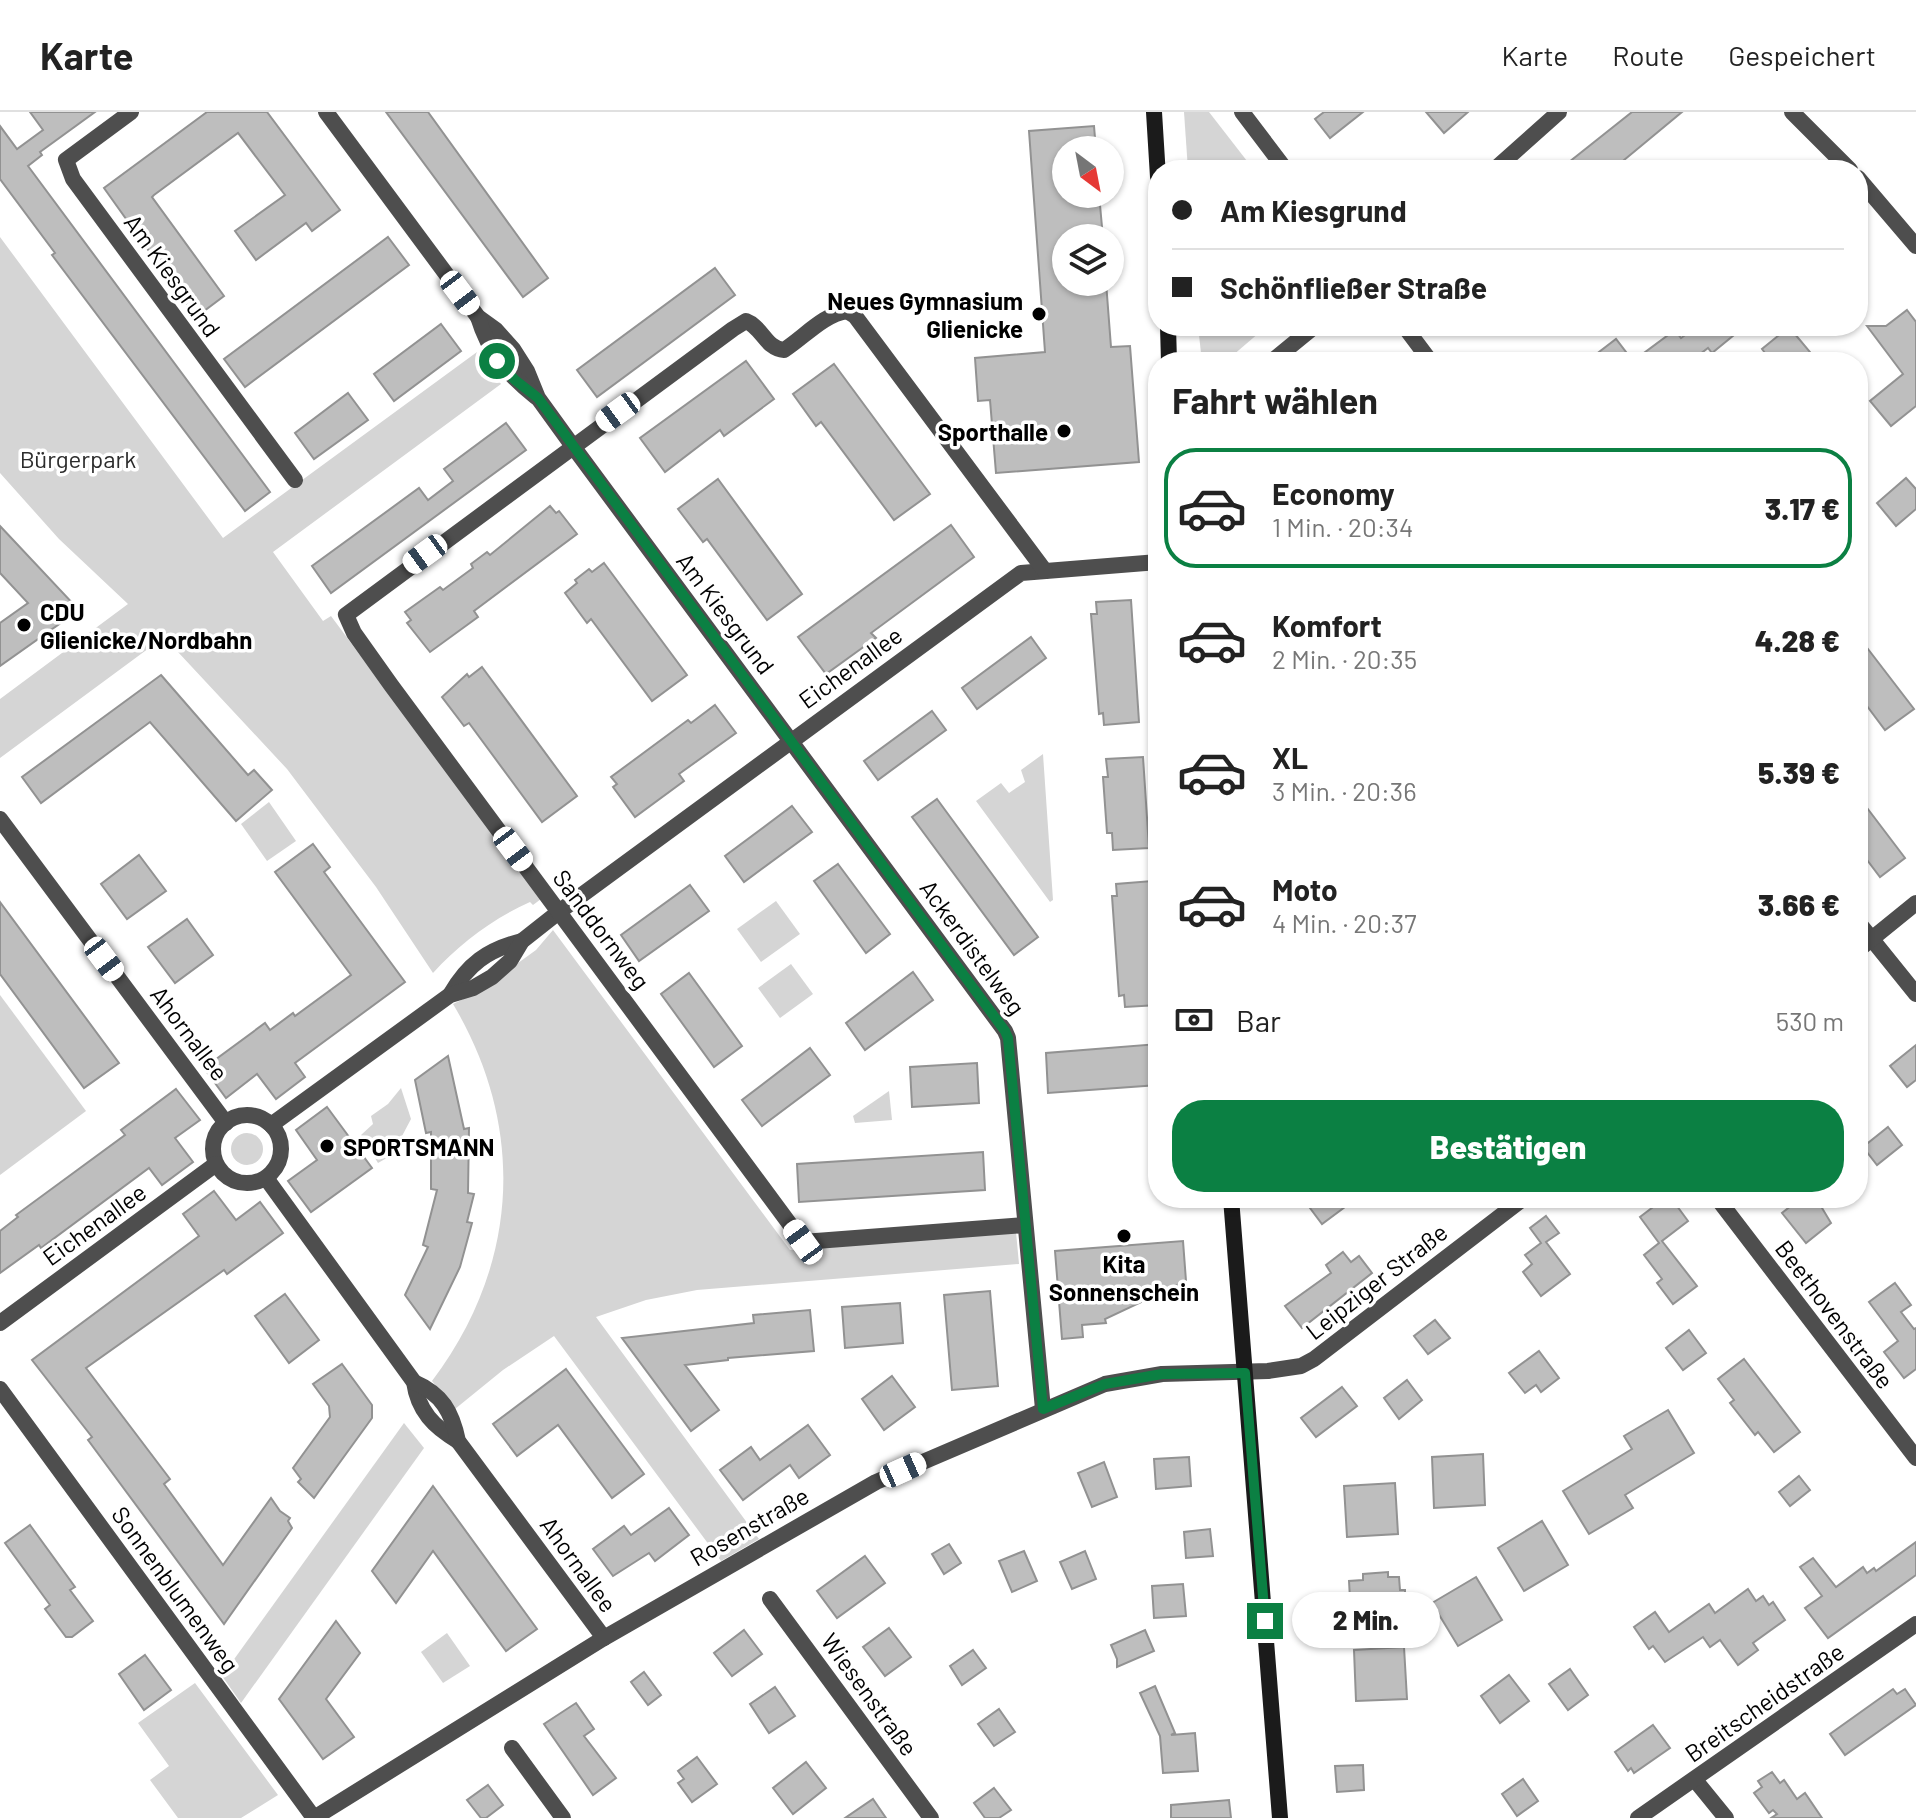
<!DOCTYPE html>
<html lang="de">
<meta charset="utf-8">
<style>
:root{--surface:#fff;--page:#f6f6f6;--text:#222;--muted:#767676;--line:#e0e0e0;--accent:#0b8043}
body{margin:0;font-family:Barlow,sans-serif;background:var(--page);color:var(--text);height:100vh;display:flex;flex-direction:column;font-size:30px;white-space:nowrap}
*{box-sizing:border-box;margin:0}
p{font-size:26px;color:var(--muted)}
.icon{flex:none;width:44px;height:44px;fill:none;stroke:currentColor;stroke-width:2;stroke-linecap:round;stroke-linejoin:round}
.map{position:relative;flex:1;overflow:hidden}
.side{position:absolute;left:1148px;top:240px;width:720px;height:856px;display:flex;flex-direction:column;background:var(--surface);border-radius:32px;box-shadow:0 2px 6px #0004}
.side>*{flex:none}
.hud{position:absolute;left:1148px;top:48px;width:720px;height:176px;border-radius:32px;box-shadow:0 2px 6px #0004;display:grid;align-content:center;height:176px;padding:0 24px;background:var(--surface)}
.needle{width:52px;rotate:148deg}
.tools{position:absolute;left:1052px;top:24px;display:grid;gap:16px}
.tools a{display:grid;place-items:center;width:72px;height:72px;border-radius:50%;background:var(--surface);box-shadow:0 2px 6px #0004;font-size:40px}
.end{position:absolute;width:36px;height:36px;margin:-18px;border:10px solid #0b8043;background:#fff;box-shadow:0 0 0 4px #fff}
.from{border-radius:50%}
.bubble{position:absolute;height:56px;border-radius:28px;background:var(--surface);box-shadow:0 2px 6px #0004;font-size:26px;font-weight:800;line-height:56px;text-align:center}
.car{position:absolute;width:24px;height:48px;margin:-24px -12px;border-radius:10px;box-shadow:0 0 6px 2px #0007;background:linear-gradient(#fff 24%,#345 0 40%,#fff 0 76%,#345 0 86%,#fff 0)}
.hud b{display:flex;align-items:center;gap:28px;height:76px;font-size:30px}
.hud b+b{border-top:2px solid var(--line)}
.hud i{width:20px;height:20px;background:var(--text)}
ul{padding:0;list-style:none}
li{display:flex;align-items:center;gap:24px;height:120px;margin:0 16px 12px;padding:0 8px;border:4px solid transparent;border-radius:32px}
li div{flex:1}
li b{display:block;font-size:30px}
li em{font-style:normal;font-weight:800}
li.on{border-color:var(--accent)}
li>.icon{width:72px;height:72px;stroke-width:1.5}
h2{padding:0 24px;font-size:36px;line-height:96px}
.pay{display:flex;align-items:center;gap:20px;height:88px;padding:0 24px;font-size:30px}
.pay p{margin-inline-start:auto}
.primary-button{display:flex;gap:16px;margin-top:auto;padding:16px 24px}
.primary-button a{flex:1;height:92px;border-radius:32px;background:var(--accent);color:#fff;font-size:32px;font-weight:800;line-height:92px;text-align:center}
header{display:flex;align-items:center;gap:48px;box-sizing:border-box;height:112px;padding:0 40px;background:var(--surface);border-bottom:2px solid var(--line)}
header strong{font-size:38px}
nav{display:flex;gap:44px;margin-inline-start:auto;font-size:28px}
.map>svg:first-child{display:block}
.green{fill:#d5d5d5}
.building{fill:#bebebe;stroke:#929292;stroke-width:2}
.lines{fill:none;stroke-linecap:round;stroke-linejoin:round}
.street{stroke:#4e4e4e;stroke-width:16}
.secondary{stroke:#1b1b1b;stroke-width:16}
.route{stroke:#0b8043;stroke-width:10}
.poi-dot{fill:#000;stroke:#fff;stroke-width:3}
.labels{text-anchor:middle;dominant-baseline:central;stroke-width:7;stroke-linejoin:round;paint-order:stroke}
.street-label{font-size:24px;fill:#000;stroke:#fff}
.poi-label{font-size:24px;font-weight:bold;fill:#000;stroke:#fff;text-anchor:end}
.park-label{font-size:24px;fill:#2c2c2c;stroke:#fff}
</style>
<header>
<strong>Karte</strong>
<nav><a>Karte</a><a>Route</a><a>Gespeichert</a></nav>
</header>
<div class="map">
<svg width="1916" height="1706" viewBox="0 0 1916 1706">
<rect width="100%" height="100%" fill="#fff"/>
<!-- green -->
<g class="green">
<polygon points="1184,0 1209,0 1254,58 1188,58"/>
<path d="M0 125 223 426 477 240 501 272 273 440 323 509 331 504 541 787 533 793 530 790C494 806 460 831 433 861L376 775 287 657 164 525 0 646V587L128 492 59 427 0 361Z"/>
<polygon points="1198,214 1267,214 1225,250 1202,250"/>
<polygon points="1043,642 1053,788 1050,790 976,689 1001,671 1009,681 1025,670 1021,658"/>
<polygon points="269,690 296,729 267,749 241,712"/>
<polygon points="776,789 800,822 761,850 737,817"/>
<path d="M553 818 790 1138 1016 1120 1019 1152 697 1178 646 1188 596 1205 759 1427 721 1449 554 1224 503 1258 455 1297 432 1269C519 1154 527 1016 453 892L478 880 536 838Z"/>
<polygon points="791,852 813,882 780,906 758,876"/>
<polygon points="0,883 86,999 0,1063"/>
<polygon points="401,976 411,1007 392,1043 378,1051 361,1023 373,1012 371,1004 388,992"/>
<polygon points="889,979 892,1008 855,1011 853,1004"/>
<circle cx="247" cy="1037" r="16"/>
<polygon points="404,1311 424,1336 241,1591 222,1564"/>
<polygon points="447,1521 470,1554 443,1571 421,1540"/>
<polygon points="195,1571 278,1683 241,1706 178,1706 150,1668 169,1654 138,1611"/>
</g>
<!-- building -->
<g class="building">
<polygon points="30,0 95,0 40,40 42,43 28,54 270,380 245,399 52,143 55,141 0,67 0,14 17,37 43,18"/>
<polygon points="207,0 267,0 340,98 312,119 306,111 256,148 235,119 285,83 238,21 154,83 152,85 224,184 196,205 104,76"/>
<polygon points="386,0 428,0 548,166 523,185"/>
<polygon points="1324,0 1363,0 1330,26 1315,7"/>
<polygon points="1426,0 1468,0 1444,21"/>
<polygon points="1632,0 1682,0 1612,58 1559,58"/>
<polygon points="1094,14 1096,38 1066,38 1066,82 1099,82 1103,126 1066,126 1066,170 1106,170 1111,235 1130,234 1139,350 996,361 990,288 978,289 975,246 1045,240 1029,19"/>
<polygon points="388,125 409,153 245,275 224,247"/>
<polygon points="715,156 735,183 597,285 577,258"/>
<polygon points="1907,198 1916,210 1916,294 1891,314 1870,289 1903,262 1867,214 1886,214"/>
<polygon points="441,212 461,239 394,289 374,262"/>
<polygon points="1697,214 1745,214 1712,241 1708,236 1690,250 1586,250 1616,227 1633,249 1675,218 1681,226"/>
<polygon points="1789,215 1810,240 1798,250 1772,250 1762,237"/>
<polygon points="746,249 774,287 724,324 720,318 665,360 640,326"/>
<polygon points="834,252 930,382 894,408 821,310 816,314 793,282"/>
<polygon points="348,281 368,308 314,347 295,321"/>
<polygon points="506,311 526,338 331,481 312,454 419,376 428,388 453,369 444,357"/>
<polygon points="1906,366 1916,377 1916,397 1896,414 1877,391"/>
<polygon points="718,367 802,482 767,508 707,427 703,430 678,397"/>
<polygon points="550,394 556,401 559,399 577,422 474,499 478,505 430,540 407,511 411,508 405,500 440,475 443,478 473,456 471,452 487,440 490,443"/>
<polygon points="951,413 974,445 871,521 876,526 826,562 798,525"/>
<polygon points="0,414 79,498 0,554 0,511 28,491 0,461"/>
<polygon points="604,451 687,563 652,589 591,507 587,511 565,481 577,471 575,468 589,457 592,460"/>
<polygon points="1131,488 1139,610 1104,613 1103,601 1099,602 1091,502 1097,502 1096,490"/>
<polygon points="1858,524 1914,597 1885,618 1858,582"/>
<polygon points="1031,525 1046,546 977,597 962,576"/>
<polygon points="482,555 577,684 542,710 469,611 464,614 442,585 467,562 469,565"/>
<polygon points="161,563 248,663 254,658 272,678 236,709 150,610 41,691 22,665"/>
<polygon points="715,593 736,621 679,662 684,669 635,705 613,675 617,672 611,665 688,608 691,611"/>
<polygon points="932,599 946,618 878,668 864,649"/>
<polygon points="1143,645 1149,736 1113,738 1112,721 1107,721 1103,665 1108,665 1106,647"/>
<polygon points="1858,684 1905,746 1880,765 1858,736"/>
<polygon points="937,687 1038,825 1014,843 912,705"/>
<polygon points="792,694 812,720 744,770 725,744"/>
<polygon points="313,732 330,755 324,760 405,870 295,951 305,965 276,987 257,962 226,986 204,956 265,911 270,918 293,901 295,904 351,863 275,760"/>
<polygon points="139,743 166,779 127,807 101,772"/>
<polygon points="838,752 890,822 866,841 814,769"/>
<polygon points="1152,769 1158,893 1125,895 1124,883 1119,884 1112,784 1117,784 1116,772"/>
<polygon points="690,773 709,799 639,849 621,823"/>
<polygon points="0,790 119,951 84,976 0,862"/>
<polygon points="187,807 213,843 175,871 148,835"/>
<polygon points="913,860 933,888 865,938 846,911"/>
<polygon points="689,861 742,934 714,955 661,882"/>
<polygon points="1158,932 1158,973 1048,981 1046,941"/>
<polygon points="1916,933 1916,968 1907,975 1890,954"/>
<polygon points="810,936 830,963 762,1014 742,988"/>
<polygon points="448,944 464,1017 469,1016 468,1081 474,1082 467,1110 472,1111 460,1155 430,1217 405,1183 428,1135 423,1133 437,1078 431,1077 431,1020 426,1021 415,968"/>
<polygon points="977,951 979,991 912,995 910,955"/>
<polygon points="176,977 200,1008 175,1026 193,1050 162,1073 149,1056 41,1136 39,1133 0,1161 0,1119 18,1105 16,1103 125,1023 121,1018"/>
<polygon points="327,995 372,1056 311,1100 288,1069 317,1048 296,1018"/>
<polygon points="1888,1015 1902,1033 1877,1053 1863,1035"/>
<polygon points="983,1040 985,1078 799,1090 797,1052"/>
<polygon points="214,1079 236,1108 260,1090 283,1121 227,1162 224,1158 86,1256 170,1367 164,1372 223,1453 271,1386 280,1399 290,1406 288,1409 292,1416 224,1512 88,1328 92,1325 32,1248 199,1124 183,1102"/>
<polygon points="1325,1086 1357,1086 1322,1112 1310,1096"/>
<polygon points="1665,1086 1671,1086 1688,1109 1662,1129 1697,1174 1673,1192 1657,1171 1662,1167 1644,1143 1659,1131 1640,1105"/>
<polygon points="1801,1086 1816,1086 1831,1111 1806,1131 1782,1101"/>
<polygon points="1546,1104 1559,1121 1546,1130 1570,1162 1541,1184 1523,1160 1532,1152 1525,1143 1541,1131 1530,1116"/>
<polygon points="1183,1129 1186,1169 1105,1207 1106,1211 1082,1213 1083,1225 1062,1227 1055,1139"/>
<polygon points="1343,1140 1351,1150 1359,1144 1372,1161 1302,1216 1285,1194 1331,1161 1326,1153"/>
<polygon points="1895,1171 1911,1193 1901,1200 1914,1217 1916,1216 1916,1257 1904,1266 1884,1240 1898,1229 1869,1190"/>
<polygon points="990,1179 998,1274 952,1278 944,1183"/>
<polygon points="285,1182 319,1228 289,1251 255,1204"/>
<polygon points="900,1191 903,1231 845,1236 842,1195"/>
<polygon points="810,1198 814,1239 728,1246 728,1248 685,1253 719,1298 691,1319 622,1226 754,1211 753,1203"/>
<polygon points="1435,1208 1450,1226 1428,1242 1414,1224"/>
<polygon points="1689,1218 1706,1241 1683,1258 1666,1236"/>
<polygon points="1539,1239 1559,1266 1541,1280 1536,1273 1525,1281 1509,1261"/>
<polygon points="1744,1247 1800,1320 1774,1340 1758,1320 1755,1323 1730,1291 1734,1288 1718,1267"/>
<polygon points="342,1252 372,1293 372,1306 314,1386 298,1370 301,1367 293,1356 330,1305 329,1294 313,1272"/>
<polygon points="566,1257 644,1362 612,1386 558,1313 517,1344 493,1312"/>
<polygon points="892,1264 915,1295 884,1318 862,1287"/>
<polygon points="1407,1268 1422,1288 1399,1307 1384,1286"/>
<polygon points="1342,1275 1357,1294 1316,1325 1301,1306"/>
<polygon points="1668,1298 1694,1341 1625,1383 1633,1396 1589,1422 1563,1379 1632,1337 1624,1324"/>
<polygon points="808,1313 830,1343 799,1366 790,1353 743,1388 720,1358 751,1335 760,1348"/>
<polygon points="1483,1342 1485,1393 1434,1396 1432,1345"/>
<polygon points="1189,1345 1191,1374 1156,1377 1154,1347"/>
<polygon points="1104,1350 1117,1385 1092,1395 1078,1361"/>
<polygon points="1799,1364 1810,1378 1790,1394 1779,1380"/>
<polygon points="1395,1371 1398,1422 1347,1425 1344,1374"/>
<polygon points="433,1374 537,1517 506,1539 433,1439 396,1491 372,1459"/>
<polygon points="669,1396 689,1423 655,1449 649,1441 613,1464 593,1437 624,1414 631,1423"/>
<polygon points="1542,1409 1568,1453 1524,1479 1498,1436"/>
<polygon points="30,1413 75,1475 70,1478 93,1509 72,1525 66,1525 45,1497 50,1493 5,1431"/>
<polygon points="1210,1417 1213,1444 1186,1446 1184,1420"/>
<polygon points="1916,1430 1916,1463 1828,1526 1805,1496 1822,1484 1800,1455 1813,1446 1836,1475 1863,1455 1867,1461 1874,1456 1876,1459"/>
<polygon points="949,1432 961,1451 944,1462 932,1442"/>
<polygon points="1024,1439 1037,1469 1012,1480 999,1449"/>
<polygon points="1085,1439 1096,1467 1072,1477 1060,1450"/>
<polygon points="865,1444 885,1471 837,1506 817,1479"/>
<polygon points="1388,1460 1388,1465 1399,1465 1400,1478 1405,1478 1405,1482 1408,1482 1409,1502 1351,1505 1349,1469 1363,1468 1363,1462"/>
<polygon points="1476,1465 1502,1508 1458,1534 1432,1491"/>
<polygon points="1183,1472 1186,1504 1154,1506 1152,1474"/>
<polygon points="1748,1477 1756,1489 1763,1484 1769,1493 1773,1490 1785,1508 1753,1531 1758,1538 1738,1553 1720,1528 1710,1535 1703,1525 1665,1550 1653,1534 1649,1537 1634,1515 1655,1500 1669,1520 1709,1492 1715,1501"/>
<polygon points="336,1509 360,1541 326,1587 354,1625 323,1647 279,1587"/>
<polygon points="889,1516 911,1545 885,1564 863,1535"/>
<polygon points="744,1518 762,1542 732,1564 714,1541"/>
<polygon points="1145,1518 1154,1539 1117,1555 1117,1547 1111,1533"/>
<polygon points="1404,1535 1407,1587 1356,1589 1354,1538"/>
<polygon points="973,1538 986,1556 962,1573 950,1554"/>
<polygon points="145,1543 171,1578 144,1598 119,1562"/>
<polygon points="1570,1557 1588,1583 1568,1598 1549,1572"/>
<polygon points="644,1560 661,1583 648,1593 631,1570"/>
<polygon points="1509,1563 1529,1589 1500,1611 1481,1584"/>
<polygon points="1155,1574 1175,1621 1171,1623 1195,1621 1198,1659 1163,1661 1160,1624 1140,1581"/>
<polygon points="775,1575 795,1604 769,1621 750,1592"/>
<polygon points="1893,1577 1897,1582 1905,1577 1916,1593 1845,1643 1830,1622"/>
<polygon points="576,1591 594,1617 584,1624 616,1666 593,1683 544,1612"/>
<polygon points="999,1597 1015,1620 994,1634 978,1612"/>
<polygon points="1653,1613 1670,1636 1634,1661 1631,1656 1628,1659 1615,1640"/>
<polygon points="697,1645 717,1672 692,1690 678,1671 684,1667 678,1659"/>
<polygon points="806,1650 826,1676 793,1702 773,1676"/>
<polygon points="1363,1653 1364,1678 1337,1680 1335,1654"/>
<polygon points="1772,1660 1780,1671 1784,1668 1797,1687 1805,1681 1822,1706 1771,1706 1777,1702 1773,1698 1769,1701 1754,1681 1762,1675 1758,1669"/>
<polygon points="1523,1667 1538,1689 1517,1704 1502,1682"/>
<polygon points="488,1673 503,1693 486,1706 481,1706 467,1688"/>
<polygon points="994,1676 1011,1698 999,1706 985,1706 974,1691"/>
<polygon points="873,1687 886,1706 845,1706"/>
<polygon points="1229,1688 1231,1706 1171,1706 1171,1693"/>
</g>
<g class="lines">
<!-- street -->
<g class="street">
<polyline points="131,0 66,48 73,67 295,368"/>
<polyline points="326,0 478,205 496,218 513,237 527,259 538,286 572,333 1005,919 1008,926 1043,1297"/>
<polyline points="1242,0 1286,58"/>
<polyline points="1792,0 1850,58"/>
<polyline points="1494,58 1559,0"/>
<polyline points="1858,66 1916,134"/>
<path d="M478 205C489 241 507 262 536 285"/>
<polyline points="1404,214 1431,250"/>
<polyline points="1271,250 1315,214"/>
<polyline points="0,707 226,1011"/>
<polyline points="1858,810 1916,882"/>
<polyline points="1858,838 1916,791"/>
<path d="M450 883C468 852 487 838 522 829"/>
<circle cx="247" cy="1037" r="34"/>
<polyline points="271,1013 450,883 473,876 492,865 510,849 522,829 560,799 1021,461 1158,450"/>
<path d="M266 1066 414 1270C418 1299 434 1315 458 1329"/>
<polyline points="1717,1086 1916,1346"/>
<path d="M1025 1113 803 1130 391 573 354 521 346 503 733 217 746 209C762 215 766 237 784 238 803 226 824 202 847 199L855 204 1045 459"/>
<polyline points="0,1211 216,1052"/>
<path d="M414 1270C442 1282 452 1300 458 1329L604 1526"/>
<polyline points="0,1277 314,1706"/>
<polyline points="770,1487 931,1706"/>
<polyline points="512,1636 563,1706"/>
<polyline points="1695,1668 1726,1706"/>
<polyline points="314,1706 604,1526 876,1370 1105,1272 1162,1262 1268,1259 1301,1254 1314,1247 1524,1086"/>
<polyline points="1638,1706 1916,1512"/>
</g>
<!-- secondary -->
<g class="secondary">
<polyline points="1154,0 1158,65"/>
<polyline points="1168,214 1169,250"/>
<polyline points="1231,1086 1280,1706"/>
</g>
</g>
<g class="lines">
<!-- route -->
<polyline class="route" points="497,249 515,268 538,286 1005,919 1008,926 1043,1297 1105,1272 1162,1262 1245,1261 1265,1509"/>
</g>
<!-- markers -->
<g class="poi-dot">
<circle cx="1039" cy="202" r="8"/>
<circle cx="1064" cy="319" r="8"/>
<circle cx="24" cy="513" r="8"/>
<circle cx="327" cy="1034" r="8"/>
<circle cx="1124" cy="1124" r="8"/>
</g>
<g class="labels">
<!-- street labels -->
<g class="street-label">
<text transform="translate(173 163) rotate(54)">Am Kiesgrund</text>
<text transform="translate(726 501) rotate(53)">Am Kiesgrund</text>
<text transform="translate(850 555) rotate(-36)">Eichenallee</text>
<text transform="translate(602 817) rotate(53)">Sanddornweg</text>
<text transform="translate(973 835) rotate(54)">Ackerdistelweg</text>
<text transform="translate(190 921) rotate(53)">Ahornallee</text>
<text transform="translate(94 1112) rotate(-36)">Eichenallee</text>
<text transform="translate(1376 1169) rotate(-38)">Leipziger Straße</text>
<text transform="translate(1835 1202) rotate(53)">Beethovenstraße</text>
<text transform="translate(749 1414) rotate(-30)">Rosenstraße</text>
<text transform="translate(579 1452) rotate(54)">Ahornallee</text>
<text transform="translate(176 1477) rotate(54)">Sonnenblumenweg</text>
<text transform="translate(870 1582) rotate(54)">Wiesenstraße</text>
<text transform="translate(1764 1590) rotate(-35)">Breitscheidstraße</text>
</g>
<!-- poi labels -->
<g class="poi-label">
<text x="1023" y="188">Neues Gymnasium<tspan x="1023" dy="28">Glienicke</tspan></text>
<text x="1048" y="319">Sporthalle</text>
<text x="40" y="499" text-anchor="start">CDU<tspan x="40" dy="28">Glienicke/Nordbahn</tspan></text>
<text x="343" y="1034" text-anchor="start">SPORTSMANN</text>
<text x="1124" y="1151" text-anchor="middle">Kita<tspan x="1124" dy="28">Sonnenschein</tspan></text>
</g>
<!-- park labels -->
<g class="park-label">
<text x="78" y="346">Bürgerpark</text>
</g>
</g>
</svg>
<div class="tools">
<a><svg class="needle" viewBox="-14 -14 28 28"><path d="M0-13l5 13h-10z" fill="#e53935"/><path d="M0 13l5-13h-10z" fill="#767676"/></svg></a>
<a><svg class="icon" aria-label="layers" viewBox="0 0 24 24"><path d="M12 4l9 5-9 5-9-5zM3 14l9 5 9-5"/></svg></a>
</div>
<i class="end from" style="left:497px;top:249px"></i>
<i class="end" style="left:1265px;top:1509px"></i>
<div class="bubble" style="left:1292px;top:1480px;width:148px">2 Min.</div>
<i class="car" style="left:460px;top:181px;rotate:143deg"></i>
<i class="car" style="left:618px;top:300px;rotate:234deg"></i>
<i class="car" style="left:425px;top:442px;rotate:234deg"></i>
<i class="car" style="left:513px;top:737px;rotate:143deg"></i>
<i class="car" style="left:104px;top:847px;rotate:143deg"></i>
<i class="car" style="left:803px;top:1130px;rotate:324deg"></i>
<i class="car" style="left:903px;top:1358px;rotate:66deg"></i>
<div class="hud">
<b><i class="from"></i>Am Kiesgrund</b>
<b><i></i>Schönfließer Straße</b>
</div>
<section class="side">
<h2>Fahrt wählen</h2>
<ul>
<li class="on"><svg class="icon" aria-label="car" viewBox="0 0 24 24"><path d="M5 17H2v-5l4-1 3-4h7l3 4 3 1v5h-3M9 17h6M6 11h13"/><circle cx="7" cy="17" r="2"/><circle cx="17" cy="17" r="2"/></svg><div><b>Economy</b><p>1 Min. · 20:34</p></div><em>3.17 €</em></li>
<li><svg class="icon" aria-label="car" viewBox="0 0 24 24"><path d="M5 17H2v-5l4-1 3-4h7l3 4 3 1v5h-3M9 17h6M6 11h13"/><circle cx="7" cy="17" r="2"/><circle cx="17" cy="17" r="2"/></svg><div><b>Komfort</b><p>2 Min. · 20:35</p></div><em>4.28 €</em></li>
<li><svg class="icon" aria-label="car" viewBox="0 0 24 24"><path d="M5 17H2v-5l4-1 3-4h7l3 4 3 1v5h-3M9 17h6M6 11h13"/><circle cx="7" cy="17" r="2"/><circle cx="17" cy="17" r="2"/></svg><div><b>XL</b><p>3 Min. · 20:36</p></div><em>5.39 €</em></li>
<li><svg class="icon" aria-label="car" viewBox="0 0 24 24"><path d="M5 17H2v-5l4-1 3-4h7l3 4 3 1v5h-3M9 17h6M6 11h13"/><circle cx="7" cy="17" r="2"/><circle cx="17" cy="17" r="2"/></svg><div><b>Moto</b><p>4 Min. · 20:37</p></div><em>3.66 €</em></li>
</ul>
<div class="pay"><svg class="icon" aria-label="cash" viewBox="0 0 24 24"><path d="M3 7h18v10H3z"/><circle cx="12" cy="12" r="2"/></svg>Bar<p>530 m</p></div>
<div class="primary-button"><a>Bestätigen</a></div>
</section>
</div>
